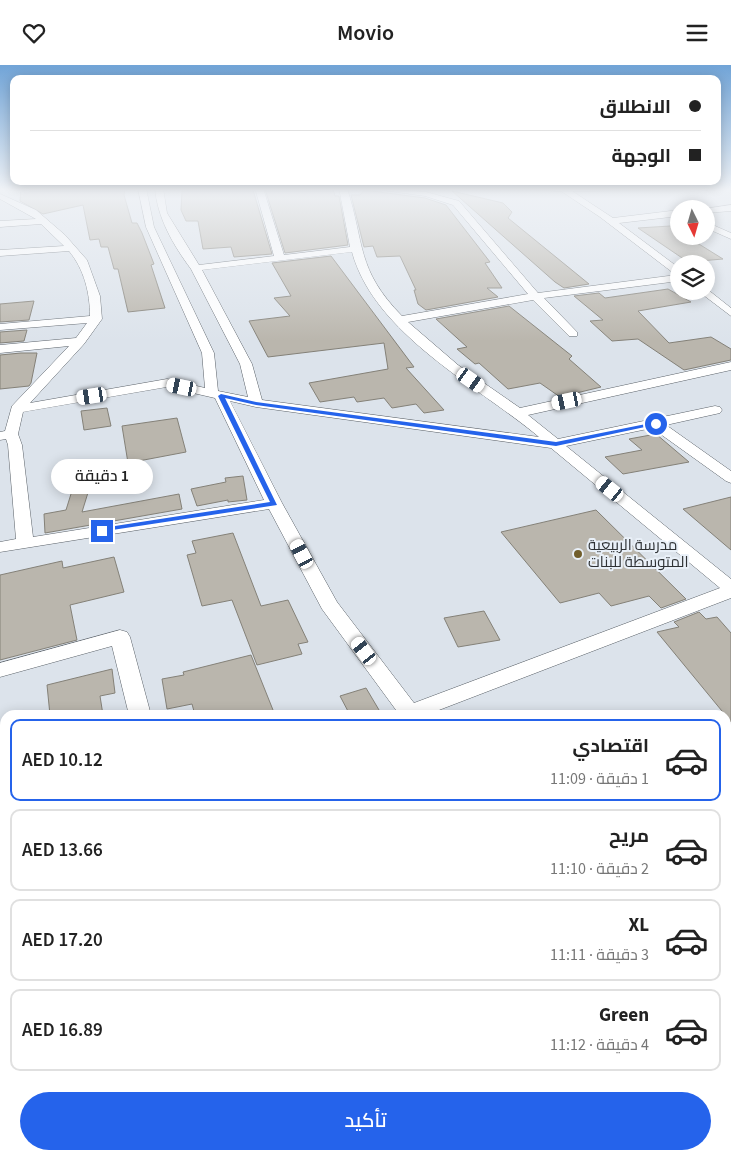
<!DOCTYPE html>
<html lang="ar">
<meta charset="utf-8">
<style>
:root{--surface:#fff;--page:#f6f6f6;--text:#222;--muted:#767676;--line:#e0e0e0;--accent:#2563eb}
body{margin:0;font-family:"Source Sans 3",Cairo,sans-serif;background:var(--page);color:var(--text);direction:rtl;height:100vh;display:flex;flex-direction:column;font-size:19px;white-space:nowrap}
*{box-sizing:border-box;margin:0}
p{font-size:16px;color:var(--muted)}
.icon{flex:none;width:28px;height:28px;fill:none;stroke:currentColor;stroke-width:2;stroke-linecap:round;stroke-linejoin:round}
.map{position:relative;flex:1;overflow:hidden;direction:ltr}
.panel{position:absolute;left:0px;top:645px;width:731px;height:450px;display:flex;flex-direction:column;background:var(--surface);border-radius:15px 15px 0 0;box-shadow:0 2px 12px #0003;direction:rtl}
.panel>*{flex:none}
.banner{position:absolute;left:10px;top:10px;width:711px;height:110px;border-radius:10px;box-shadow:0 2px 12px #0003;direction:rtl;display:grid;align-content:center;height:110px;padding:0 20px;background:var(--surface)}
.needle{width:32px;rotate:175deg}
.buttons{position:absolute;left:670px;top:135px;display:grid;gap:10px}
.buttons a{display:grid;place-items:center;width:45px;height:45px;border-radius:50%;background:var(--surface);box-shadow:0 2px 12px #0003;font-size:25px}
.end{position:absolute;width:22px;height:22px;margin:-11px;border:6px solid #2563eb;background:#fff;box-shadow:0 0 0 2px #fff}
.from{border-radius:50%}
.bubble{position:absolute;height:35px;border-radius:18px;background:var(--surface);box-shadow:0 2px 12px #0003;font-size:16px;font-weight:600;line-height:35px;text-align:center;direction:rtl}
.car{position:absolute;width:15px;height:30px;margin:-15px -8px;border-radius:6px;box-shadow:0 0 4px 1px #0007;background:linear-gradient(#fff 24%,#345 0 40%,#fff 0 76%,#345 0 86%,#fff 0)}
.banner b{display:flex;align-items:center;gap:18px;height:48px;font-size:19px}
.banner b+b{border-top:1px solid var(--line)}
.banner i{width:12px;height:12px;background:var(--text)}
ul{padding:9px 0 0;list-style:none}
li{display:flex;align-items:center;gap:15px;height:82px;margin:0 10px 8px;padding:0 10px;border:2px solid var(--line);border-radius:10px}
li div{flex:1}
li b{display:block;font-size:19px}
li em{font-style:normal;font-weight:600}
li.current{border-color:var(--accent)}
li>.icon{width:45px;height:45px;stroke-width:1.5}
.action{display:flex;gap:10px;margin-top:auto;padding:10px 20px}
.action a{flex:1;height:58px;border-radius:30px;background:var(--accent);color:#fff;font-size:20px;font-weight:600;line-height:58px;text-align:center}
header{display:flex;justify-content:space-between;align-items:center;height:65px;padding:0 20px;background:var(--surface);font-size:22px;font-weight:600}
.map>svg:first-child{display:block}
.building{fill:#bab6ad;stroke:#848178}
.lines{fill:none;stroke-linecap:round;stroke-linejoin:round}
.minor-casing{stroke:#5b6269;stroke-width:1}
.primary-casing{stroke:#5b6269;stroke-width:1}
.minor{fill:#fff;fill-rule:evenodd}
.primary{fill:#fff;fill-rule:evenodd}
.route{fill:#2563eb}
.poi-dot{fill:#715e2c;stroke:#e9f0f8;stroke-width:2}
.labels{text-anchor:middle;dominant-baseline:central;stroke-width:4;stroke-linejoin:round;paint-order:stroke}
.poi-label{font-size:15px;fill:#2e3134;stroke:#e9f0f8;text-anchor:start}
</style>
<header><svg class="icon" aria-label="menu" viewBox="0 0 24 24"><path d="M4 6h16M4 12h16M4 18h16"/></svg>Movio<svg class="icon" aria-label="heart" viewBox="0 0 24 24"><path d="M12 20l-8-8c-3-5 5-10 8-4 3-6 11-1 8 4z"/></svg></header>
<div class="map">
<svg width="731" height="1095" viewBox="0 0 731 1095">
<rect width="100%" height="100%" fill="#dce3eb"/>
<!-- building -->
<g class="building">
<polygon points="21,123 125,123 124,130 132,158 137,158 142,168 154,199 151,200 165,243 128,247 118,204 114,204 108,182 101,182 99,174 90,175 83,140 43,149 20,136"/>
<polygon points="211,123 253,125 272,189 234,192 231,182 203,184 198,156 186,156 181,145 182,126"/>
<polygon points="265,124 333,124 335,131 339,131 348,180 285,188"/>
<polygon points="364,125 425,133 446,140 490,197 485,198 502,223 487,223 498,232 426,245 418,239 414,225 416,225 400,191 377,192 373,181 364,182 351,130 360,130"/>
<polygon points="452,126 503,138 512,147 508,153 589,219 564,223 555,217"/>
<polygon points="670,161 679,167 679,171 686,171 723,194 688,197 638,163"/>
<polygon points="331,191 414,302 406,303 444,345 424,348 416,339 392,343 384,333 357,337 354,332 320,337 309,318 388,304 384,278 268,292 249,256 290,251 274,233 291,231 272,198"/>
<polygon points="668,224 691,237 638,246 669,278 711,272 731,284 731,295 684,305 638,274 612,276 590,256 603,255 574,231 599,228 605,233"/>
<polygon points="34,236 29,255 0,257 0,239"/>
<polygon points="509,241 572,291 569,294 601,322 560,332 540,318 508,324 479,298 475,299 457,284 467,282 436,254"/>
<polygon points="27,265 24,276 0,278 0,267"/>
<polygon points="21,288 37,288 31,318 29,321 0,324 0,290"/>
<polygon points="107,343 111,361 84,365 81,346"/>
<polygon points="177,353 186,387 128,398 122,361"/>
<polygon points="656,369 689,397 623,409 605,392 642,385 629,374"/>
<polygon points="80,400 95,405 82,447 179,429 182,444 45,468 44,449 66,445"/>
<polygon points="243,411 247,435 228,437 228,435 197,441 191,424 226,417 225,413"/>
<polygon points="731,432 731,485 683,444"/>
<polygon points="596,445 686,534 661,543 649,531 611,541 599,528 560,538 501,467"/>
<polygon points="233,468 261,541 288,535 308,577 298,579 302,589 257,600 232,535 202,541 187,490 196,488 192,476"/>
<polygon points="114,492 124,527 70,540 77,575 0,595 0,510 62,496 63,503"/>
<polygon points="484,546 500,575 458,582 444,553"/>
<polygon points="699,547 706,554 717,552 731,568 731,657 657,567 679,562 674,557"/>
<polygon points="251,590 275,650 195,650 192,639 167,644 162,614 184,610 183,607"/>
<polygon points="112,604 115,628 100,631 103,650 50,650 47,620"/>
<polygon points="366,623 382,650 350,650 340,631"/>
</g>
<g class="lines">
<!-- minor casing -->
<g class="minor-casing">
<g id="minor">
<path d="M138 123H146L154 162 214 288 218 326 248 332 240 299 191 204C173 180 157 152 155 123H163L167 148 199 200 274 191 255 123H263L284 190 350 182 339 123H347C365 179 356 204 402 251L528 229 453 140 425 131 382 125 378 123 426 127 459 136 538 228 676 210 600 152 561 126 537 125 533 123H657L653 125 572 126 613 153 679 145V151L619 158 679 203V216L544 233 577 267V271H569L533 235 408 257 458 300 520 343 731 297V305L528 350 558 374 715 341 720 342 722 345 720 348 666 360 731 406V418L726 416 652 363 566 381 731 514V533L426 650H393L396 645 322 544 269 444 0 487V477L16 474 8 380 6 374 0 375V367L5 366 12 341 69 281 0 288V280L76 273 87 258 0 265V259L90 251C90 228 84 204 69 186L0 191V185L64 181 41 159 0 162V156L36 154 0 134V129L36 145 65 170 87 195 100 231 102 254 84 279 30 338 167 314 205 323 202 288 146 162ZM352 187C374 269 478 321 539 372L262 335 252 299 202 205ZM167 322 215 333 264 435 33 472 22 380 18 369 23 347ZM230 336 256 342 551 383 720 523 414 638 337 537 282 438Z"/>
<polygon points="731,140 731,146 706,148 706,144 703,144"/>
<polygon points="706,157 731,168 731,174 706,163"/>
<polygon points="707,224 731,243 731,251 698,226 706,226"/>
<polygon points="120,565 127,567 130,572 151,650 129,650 112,581 0,612 0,598"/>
<polygon points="5,784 5,806 0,807 0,785"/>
</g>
</g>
<!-- primary casing -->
<g class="primary-casing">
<g id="primary">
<polygon points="731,888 731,929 726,931 726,890"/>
<polygon points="363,1090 421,1090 419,1095 361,1095"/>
</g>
</g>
<!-- minor -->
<use href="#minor" class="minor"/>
<!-- primary -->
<use href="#primary" class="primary"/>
</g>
<!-- sky -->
<linearGradient id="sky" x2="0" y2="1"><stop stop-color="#71a4d7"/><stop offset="0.45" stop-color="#eff2f6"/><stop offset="1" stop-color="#eff2f6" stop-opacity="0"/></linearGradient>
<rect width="731" height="276" fill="url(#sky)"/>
<!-- route -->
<polygon class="route" points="221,329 256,337 556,377 656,357 659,359 556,381 256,340 225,333 277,440 99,467 102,463 270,437 218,331"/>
<!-- markers -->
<circle class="poi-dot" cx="578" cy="489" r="5"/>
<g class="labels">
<!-- poi labels -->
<g class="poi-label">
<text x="588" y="480">مدرسة الربيعية<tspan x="588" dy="17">المتوسطة للبنات</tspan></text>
</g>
</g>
</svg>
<div class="buttons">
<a><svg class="needle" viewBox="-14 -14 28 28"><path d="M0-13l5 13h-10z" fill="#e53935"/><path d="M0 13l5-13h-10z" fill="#767676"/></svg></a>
<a><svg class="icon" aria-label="layers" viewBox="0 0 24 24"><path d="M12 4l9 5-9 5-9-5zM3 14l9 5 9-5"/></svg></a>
</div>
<i class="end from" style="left:656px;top:359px"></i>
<i class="end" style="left:102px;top:466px"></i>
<div class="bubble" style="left:51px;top:394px;width:102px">1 دقيقة</div>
<i class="car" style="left:471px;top:315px;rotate:125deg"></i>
<i class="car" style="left:182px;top:322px;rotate:282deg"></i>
<i class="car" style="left:92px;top:331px;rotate:261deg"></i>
<i class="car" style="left:567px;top:336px;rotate:258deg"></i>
<i class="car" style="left:610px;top:424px;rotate:309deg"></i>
<i class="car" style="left:302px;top:489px;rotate:332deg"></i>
<i class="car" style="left:364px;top:586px;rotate:323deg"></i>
<div class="banner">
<b><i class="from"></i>الانطلاق</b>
<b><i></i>الوجهة</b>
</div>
<section class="panel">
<ul>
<li class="current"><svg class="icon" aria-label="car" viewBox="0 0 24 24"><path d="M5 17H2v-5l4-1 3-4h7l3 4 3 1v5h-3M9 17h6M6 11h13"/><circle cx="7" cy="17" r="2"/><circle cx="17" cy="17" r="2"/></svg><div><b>اقتصادي</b><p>1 دقيقة · 11:09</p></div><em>AED 10.12</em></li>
<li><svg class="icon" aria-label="car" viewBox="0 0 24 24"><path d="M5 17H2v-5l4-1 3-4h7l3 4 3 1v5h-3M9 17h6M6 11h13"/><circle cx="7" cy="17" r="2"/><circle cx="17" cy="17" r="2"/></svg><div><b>مريح</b><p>2 دقيقة · 11:10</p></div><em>AED 13.66</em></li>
<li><svg class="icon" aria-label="car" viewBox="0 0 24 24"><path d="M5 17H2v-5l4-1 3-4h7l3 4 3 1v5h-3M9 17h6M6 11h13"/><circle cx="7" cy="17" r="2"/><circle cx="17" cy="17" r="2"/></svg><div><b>XL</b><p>3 دقيقة · 11:11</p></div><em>AED 17.20</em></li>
<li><svg class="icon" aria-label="car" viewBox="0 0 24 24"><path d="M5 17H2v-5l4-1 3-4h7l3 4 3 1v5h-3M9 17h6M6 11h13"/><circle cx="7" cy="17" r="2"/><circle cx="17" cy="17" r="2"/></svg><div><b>Green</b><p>4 دقيقة · 11:12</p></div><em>AED 16.89</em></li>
</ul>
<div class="action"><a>تأكيد</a></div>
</section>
</div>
